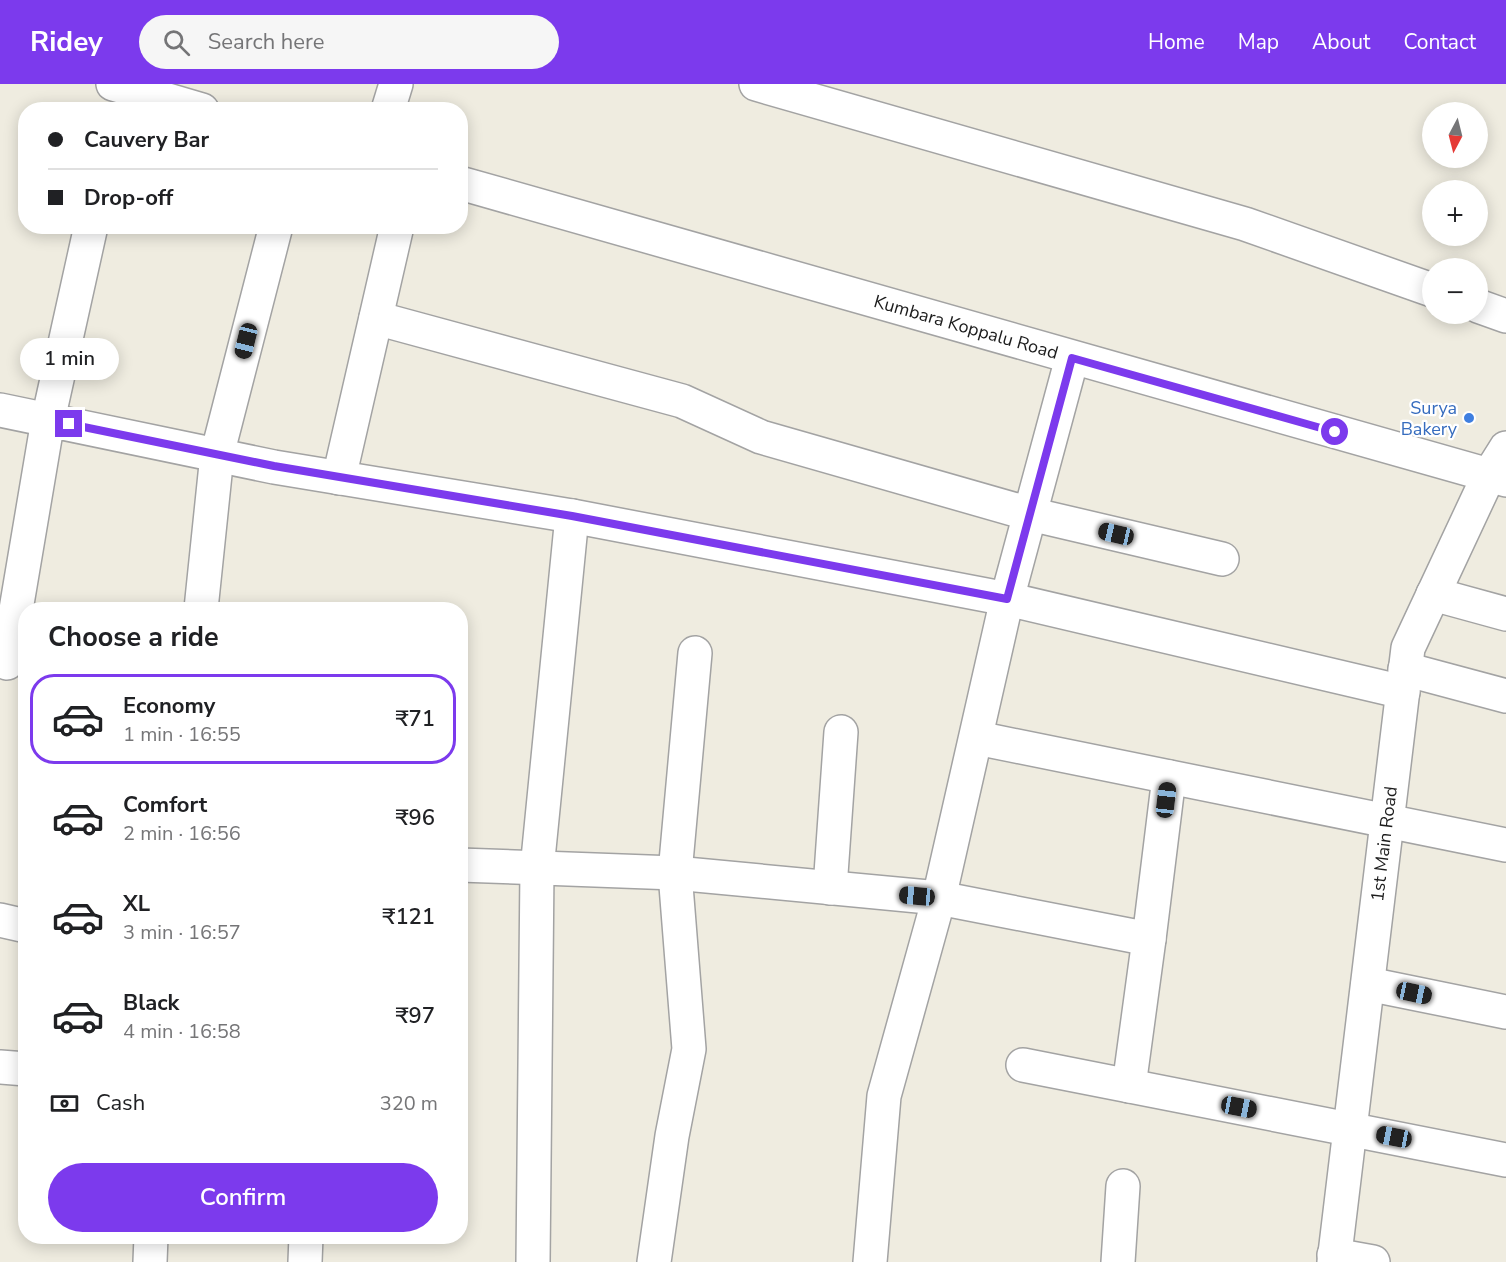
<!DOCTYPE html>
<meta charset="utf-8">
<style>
:root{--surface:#fff;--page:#f6f6f6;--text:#202124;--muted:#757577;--line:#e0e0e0;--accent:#7c3aed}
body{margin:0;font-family:"Nunito Sans",sans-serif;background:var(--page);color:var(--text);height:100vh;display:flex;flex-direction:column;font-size:22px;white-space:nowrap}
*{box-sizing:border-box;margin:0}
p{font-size:20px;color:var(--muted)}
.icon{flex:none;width:33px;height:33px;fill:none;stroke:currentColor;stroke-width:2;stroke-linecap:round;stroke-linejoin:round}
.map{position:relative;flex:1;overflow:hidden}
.drawer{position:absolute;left:18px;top:518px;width:450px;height:642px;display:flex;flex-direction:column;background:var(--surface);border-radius:24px;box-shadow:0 3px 15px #0003}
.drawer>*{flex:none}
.top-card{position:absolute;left:18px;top:18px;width:450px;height:132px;border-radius:24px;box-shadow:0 3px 15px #0003;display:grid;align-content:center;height:132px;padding:0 30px;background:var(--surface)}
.needle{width:39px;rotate:187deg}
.fabs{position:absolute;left:1422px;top:18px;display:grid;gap:12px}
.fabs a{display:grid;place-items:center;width:66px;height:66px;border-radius:50%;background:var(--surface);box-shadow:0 3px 15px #0003;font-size:30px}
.end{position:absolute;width:27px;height:27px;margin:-14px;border:8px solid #7c3aed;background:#fff;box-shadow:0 0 0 3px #fff}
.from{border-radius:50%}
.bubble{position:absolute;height:42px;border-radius:21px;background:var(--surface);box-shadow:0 3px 15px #0003;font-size:20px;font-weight:600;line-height:42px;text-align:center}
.car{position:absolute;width:18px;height:36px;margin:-18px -9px;border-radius:8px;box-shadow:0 0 4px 2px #0007;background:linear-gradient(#222 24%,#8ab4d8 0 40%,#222 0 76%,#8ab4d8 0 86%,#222 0)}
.top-card b{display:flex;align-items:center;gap:21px;height:57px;font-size:22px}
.top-card b+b{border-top:2px solid var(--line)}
.top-card i{width:15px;height:15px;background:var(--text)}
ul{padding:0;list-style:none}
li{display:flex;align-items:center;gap:18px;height:90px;margin:0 12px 9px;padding:0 18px;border:3px solid transparent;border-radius:24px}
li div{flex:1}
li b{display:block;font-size:22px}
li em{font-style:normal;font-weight:600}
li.on{border-color:var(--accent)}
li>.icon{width:54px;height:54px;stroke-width:1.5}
h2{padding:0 30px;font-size:27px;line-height:72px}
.pay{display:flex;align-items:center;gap:15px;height:66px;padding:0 30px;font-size:22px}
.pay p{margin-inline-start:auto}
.cta{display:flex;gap:12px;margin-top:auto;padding:12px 30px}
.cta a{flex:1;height:69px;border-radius:36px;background:var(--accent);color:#fff;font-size:24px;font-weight:600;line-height:69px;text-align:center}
header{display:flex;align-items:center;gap:36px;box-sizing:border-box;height:84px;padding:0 30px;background:var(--accent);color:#fff}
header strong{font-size:28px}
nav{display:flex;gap:33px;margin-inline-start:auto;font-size:21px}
.search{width:420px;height:54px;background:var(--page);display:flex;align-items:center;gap:15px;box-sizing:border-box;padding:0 21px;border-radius:33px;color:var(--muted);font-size:22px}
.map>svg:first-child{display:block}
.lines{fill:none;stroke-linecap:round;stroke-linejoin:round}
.minor-casing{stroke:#a3a3a3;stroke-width:36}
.minor{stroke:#fff;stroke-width:33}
.route{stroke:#7c3aed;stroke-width:8}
.shop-dot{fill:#3f7fe0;stroke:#fff;stroke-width:2}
.labels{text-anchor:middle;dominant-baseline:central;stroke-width:4.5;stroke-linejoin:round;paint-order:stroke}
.street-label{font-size:18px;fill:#1c1c1c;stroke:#fff}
.shop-label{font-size:18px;fill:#366cbe;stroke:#fff;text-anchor:end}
</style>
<header>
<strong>Ridey</strong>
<div class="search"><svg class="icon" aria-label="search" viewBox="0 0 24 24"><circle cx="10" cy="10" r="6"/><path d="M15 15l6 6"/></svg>Search here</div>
<nav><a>Home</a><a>Map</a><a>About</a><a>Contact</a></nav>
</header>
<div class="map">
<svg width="1506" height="1178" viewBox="0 0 1506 1178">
<rect width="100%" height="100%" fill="#efece0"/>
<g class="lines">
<!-- minor casing -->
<g class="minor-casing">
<g id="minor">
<polyline points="113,0 202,26"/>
<polyline points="756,0 1245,140 1432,206"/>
<polyline points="388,26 396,0"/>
<polyline points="460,99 1506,396"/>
<polyline points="1478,222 1506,232"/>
<polyline points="376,234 682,317 761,353 1030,430 1222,475"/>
<polyline points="0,326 274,383 572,432 1007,515 1403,608"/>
<polyline points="339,394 397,142"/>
<polyline points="1433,510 1506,530"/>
<polyline points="201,525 217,371 276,142"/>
<polyline points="7,579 48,336 91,142"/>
<polyline points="1405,585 1506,612"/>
<polyline points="977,654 1506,761"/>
<polyline points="460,781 675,789 939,814 1149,855 1169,693"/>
<polyline points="830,804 841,648"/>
<polyline points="0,836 26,842"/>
<polyline points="1368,900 1506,928"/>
<polyline points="1023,981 1506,1076"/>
<polyline points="0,983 26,985"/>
<polyline points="1129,1002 1149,855"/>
<polyline points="1334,1171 1373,1178"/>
<polyline points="150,1178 151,1152"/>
<polyline points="305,1178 306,1152"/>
<polyline points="533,1178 537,785 572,432"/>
<polyline points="654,1178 672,1052 689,965 675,789 695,569"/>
<polyline points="870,1178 884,1012 939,814 1007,515 1072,274"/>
<polyline points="1118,1178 1123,1102"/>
<polyline points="1334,1178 1408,564 1489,391 1506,364"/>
</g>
</g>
<!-- minor -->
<use href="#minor" class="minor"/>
</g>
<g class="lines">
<!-- route -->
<polyline class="route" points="69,340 274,382 572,432 1007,515 1072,274 1335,348"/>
</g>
<!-- markers -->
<circle class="shop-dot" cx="1469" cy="334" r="6"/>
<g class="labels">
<!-- street labels -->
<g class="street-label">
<text transform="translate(966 243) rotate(16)">Kumbara Koppalu Road</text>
<text transform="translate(1384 760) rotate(-83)">1st Main Road</text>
</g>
<!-- shop labels -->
<g class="shop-label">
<text x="1457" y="324">Surya<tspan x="1457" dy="21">Bakery</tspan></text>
</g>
</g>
</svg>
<div class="fabs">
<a><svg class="needle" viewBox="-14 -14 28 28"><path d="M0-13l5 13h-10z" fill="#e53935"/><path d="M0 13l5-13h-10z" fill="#757577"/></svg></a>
<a>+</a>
<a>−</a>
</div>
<i class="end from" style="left:1335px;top:348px"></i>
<i class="end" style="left:69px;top:340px"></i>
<div class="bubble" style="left:20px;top:254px;width:99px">1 min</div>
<i class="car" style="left:246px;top:257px;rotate:194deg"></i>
<i class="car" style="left:1116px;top:450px;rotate:283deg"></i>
<i class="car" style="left:1166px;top:716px;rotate:7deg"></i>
<i class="car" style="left:917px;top:812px;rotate:275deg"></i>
<i class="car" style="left:1414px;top:909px;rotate:102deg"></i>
<i class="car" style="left:1239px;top:1023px;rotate:101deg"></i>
<i class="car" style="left:1394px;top:1053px;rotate:281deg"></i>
<div class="top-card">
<b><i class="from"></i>Cauvery Bar</b>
<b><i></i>Drop-off</b>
</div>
<section class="drawer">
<h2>Choose a ride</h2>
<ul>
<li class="on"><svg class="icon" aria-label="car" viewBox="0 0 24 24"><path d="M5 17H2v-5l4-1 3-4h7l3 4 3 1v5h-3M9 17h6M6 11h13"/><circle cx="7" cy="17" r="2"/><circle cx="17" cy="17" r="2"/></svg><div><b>Economy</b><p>1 min · 16:55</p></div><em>₹71</em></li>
<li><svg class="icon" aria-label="car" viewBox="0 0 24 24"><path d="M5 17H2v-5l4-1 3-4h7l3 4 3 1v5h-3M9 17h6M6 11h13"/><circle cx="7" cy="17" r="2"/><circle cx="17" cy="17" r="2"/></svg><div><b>Comfort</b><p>2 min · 16:56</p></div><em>₹96</em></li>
<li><svg class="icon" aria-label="car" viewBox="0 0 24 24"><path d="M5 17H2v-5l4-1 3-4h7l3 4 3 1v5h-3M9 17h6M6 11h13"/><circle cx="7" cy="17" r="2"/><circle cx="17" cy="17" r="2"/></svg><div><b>XL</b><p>3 min · 16:57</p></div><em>₹121</em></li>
<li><svg class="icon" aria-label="car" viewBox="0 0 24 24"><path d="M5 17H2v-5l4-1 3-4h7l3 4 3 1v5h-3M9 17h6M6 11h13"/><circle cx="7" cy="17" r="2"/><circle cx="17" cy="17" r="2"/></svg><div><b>Black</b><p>4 min · 16:58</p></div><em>₹97</em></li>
</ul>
<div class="pay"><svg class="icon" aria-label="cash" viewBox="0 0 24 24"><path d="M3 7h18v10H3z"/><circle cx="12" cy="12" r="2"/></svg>Cash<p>320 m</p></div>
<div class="cta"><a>Confirm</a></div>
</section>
</div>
